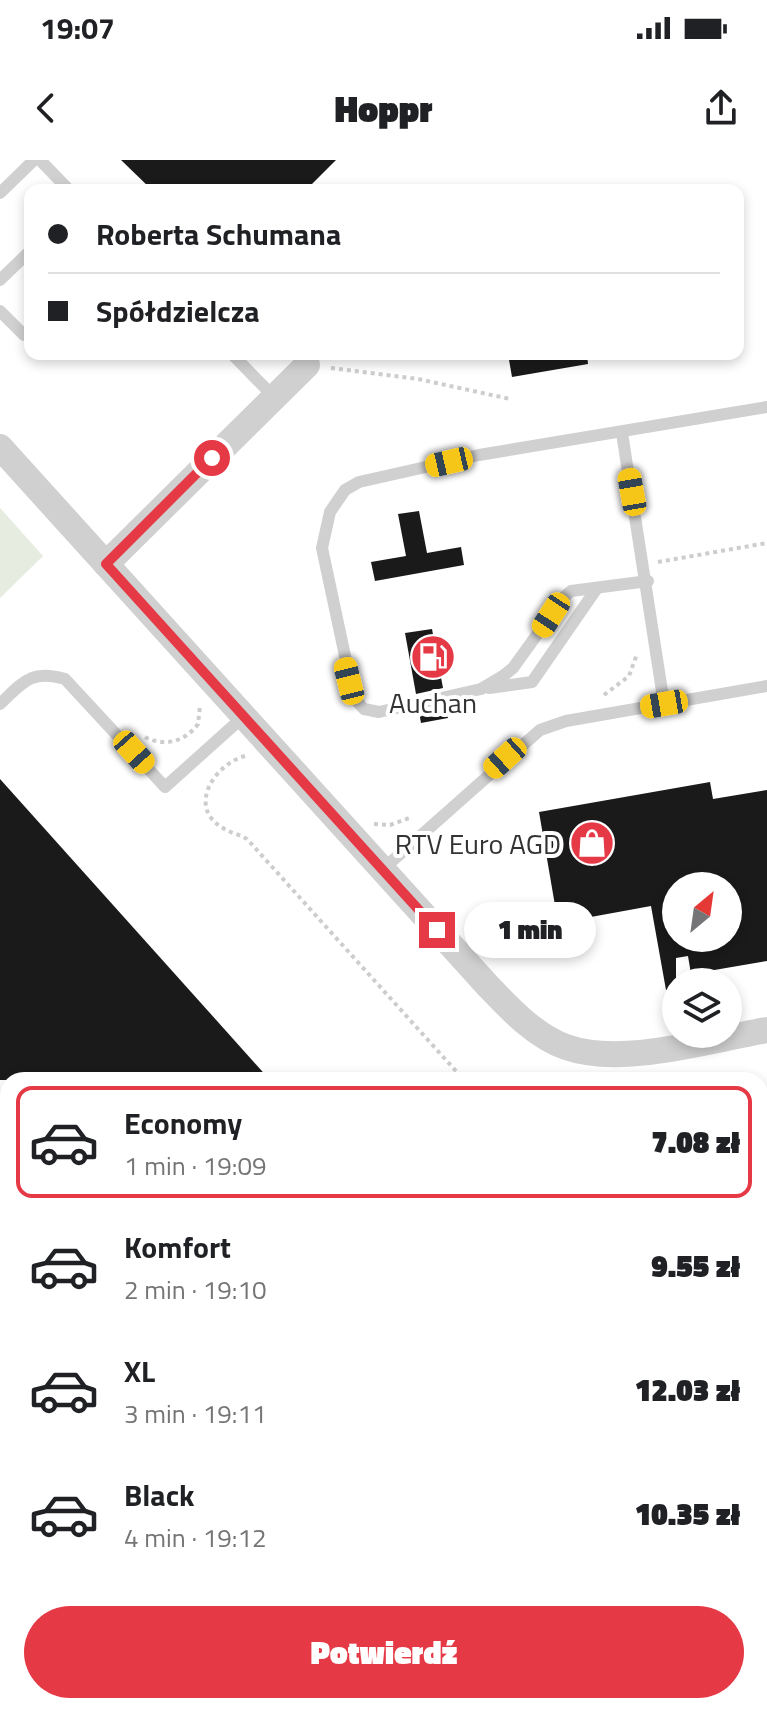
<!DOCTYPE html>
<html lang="pl">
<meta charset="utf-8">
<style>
:root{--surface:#fff;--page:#f6f6f6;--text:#202124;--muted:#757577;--line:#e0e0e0;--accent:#e63946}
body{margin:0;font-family:"Titillium Web",sans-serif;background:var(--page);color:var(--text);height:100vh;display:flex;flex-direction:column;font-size:30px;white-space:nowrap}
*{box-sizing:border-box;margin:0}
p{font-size:26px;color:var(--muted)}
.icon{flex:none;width:44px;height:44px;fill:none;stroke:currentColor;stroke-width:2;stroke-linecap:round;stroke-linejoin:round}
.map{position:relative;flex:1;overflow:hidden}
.sheet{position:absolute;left:0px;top:912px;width:768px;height:642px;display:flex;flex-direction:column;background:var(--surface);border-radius:24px 24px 0 0;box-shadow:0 4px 12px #0003}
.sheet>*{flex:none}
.banner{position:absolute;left:24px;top:24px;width:720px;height:176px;border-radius:16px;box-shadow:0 4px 12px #0003;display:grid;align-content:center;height:176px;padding:0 24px;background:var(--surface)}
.needle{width:52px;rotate:29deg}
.buttons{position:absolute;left:662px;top:712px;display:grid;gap:16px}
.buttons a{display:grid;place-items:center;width:80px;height:80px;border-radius:50%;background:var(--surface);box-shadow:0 4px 12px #0003;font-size:40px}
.end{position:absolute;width:36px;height:36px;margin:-18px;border:10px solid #e63946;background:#fff;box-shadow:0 0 0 4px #fff}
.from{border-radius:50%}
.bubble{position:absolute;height:56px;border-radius:28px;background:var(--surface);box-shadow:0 4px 12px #0003;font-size:26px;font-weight:800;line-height:56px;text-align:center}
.car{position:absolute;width:24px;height:48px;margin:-24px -12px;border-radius:10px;box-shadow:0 0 6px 2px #0007;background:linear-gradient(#f5c518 24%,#345 0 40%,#f5c518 0 76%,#345 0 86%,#f5c518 0)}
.banner b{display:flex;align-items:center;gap:28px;height:76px;font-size:30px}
.banner b+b{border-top:2px solid var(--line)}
.banner i{width:20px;height:20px;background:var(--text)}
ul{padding:14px 0 0;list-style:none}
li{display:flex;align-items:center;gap:24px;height:112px;margin:0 16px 12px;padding:0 8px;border:4px solid transparent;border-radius:16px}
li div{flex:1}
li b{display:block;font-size:30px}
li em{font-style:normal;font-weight:800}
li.selected{border-color:var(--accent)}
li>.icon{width:72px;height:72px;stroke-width:1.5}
.button{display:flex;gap:16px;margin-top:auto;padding:16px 24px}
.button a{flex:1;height:92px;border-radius:48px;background:var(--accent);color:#fff;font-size:32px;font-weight:800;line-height:92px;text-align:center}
.status{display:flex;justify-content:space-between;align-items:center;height:56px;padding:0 40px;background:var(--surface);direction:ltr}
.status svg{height:22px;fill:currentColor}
header{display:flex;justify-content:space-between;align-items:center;height:104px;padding:0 24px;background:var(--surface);font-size:36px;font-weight:800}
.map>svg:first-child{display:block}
.green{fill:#e6ecdf}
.building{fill:#1a1a1a;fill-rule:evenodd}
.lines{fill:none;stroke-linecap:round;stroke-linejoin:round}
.path{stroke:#cdcdcd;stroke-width:4;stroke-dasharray:4 4;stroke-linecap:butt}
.lane{stroke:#d0d0d0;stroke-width:12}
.street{stroke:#d0d0d0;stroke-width:26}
.route{stroke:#e63946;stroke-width:10}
.labels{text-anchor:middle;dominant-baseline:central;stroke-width:8;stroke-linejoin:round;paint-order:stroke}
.poi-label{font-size:28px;fill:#333;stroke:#fff}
</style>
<div class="status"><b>19:07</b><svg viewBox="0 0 49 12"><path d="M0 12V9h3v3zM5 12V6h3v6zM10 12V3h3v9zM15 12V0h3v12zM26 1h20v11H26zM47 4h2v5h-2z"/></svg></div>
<header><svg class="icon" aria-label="back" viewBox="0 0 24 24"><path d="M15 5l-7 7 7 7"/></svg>Hoppr<svg class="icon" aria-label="share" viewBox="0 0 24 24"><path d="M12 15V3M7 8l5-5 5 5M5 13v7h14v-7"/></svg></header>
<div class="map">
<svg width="767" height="1553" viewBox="0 0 767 1553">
<rect width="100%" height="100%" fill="#fff"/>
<!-- green -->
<polygon class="green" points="0,348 43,396 0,438"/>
<!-- building -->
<g class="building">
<polygon points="121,0 336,0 306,30 152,30"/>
<polygon points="508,194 587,194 588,204 512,217"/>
<polygon points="419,351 427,393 461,387 464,405 375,421 371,402 406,396 398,354"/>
<polygon points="432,469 443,528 416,534 405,473"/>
<polygon points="446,546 448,558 421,563 419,552"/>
<polygon points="0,619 270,920 0,920"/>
<path d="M710 622 713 639 767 630V801L691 814 688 796 676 798V829L666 830 651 746 558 763 539 652ZM676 726H728V778H676Z"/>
</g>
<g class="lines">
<!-- path -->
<g class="path">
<polyline points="331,208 418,219 510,239"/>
<polyline points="658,402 767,383"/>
<polyline points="604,535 629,516 637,494"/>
<path d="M145 577C164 587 185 582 198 564L200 546"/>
<path d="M245 596C215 604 186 647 223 668 230 673 239 674 247 679L464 920"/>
<polyline points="374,664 390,665 412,657"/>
</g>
<!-- lane -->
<g class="lane">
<polyline points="40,0 69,30"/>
<polyline points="0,33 34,0"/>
<polyline points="0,120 30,91"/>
<polyline points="0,151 24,175 30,169"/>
<polyline points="232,194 274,237"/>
<polyline points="622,273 664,544"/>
<polyline points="648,421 571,431 564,437 513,508 503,516 481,529 379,552 364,549 354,538 322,388 330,352 345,330 359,322 479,295 767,247"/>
<polyline points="489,528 532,522 597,428"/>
<path d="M0 544C23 522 32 509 65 519L165 627 243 557"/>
<polyline points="382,710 540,570 566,561 767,526"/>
</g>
<!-- street -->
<g class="street">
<path d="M0 287 488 826C510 849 535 876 566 887 622 907 709 880 767 870"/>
<polyline points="106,404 307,205"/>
</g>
</g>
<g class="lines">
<!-- route -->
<polyline class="route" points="212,298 106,404 437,770"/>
</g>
<!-- icons -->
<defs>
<g id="fuel-disc" transform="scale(2.3)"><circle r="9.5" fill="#e63946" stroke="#fff"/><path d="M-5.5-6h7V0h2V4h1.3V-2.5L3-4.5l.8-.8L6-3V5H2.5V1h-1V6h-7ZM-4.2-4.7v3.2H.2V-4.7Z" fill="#fff"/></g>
<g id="shop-disc" transform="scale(2.3)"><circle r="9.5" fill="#e63946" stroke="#fff"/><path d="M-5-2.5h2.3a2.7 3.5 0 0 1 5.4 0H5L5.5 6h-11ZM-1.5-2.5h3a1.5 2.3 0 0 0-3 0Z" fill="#fff"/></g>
</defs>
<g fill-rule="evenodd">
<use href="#fuel-disc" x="433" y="497"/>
<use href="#shop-disc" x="592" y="683"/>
</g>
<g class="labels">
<!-- poi labels -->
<g class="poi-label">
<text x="433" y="542">Auchan</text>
<text x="561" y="683" text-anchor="end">RTV Euro AGD</text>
</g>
</g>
</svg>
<div class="buttons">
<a><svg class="needle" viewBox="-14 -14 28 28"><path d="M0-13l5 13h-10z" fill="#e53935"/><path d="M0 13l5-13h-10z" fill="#757577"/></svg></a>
<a><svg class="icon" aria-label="layers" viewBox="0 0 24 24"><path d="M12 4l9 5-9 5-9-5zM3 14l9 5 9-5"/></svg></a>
</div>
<i class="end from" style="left:212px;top:298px"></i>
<i class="end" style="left:437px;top:770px"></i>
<div class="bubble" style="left:464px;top:742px;width:132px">1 min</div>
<i class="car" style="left:449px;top:302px;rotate:257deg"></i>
<i class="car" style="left:632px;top:332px;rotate:350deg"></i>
<i class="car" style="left:551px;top:455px;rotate:213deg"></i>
<i class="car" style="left:349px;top:521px;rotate:346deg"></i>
<i class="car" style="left:664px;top:544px;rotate:260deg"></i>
<i class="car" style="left:134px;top:592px;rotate:138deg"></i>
<i class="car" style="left:505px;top:598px;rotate:228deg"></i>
<div class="banner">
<b><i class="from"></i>Roberta Schumana</b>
<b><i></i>Spółdzielcza</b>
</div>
<section class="sheet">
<ul>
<li class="selected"><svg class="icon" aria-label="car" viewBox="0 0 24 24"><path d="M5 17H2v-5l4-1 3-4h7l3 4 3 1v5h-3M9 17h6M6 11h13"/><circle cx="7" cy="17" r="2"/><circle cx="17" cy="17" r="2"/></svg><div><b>Economy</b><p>1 min · 19:09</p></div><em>7.08 zł</em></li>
<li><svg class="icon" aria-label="car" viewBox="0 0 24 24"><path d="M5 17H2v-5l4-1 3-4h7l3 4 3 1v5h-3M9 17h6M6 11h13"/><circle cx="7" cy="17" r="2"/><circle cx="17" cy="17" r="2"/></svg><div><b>Komfort</b><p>2 min · 19:10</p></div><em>9.55 zł</em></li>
<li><svg class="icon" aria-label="car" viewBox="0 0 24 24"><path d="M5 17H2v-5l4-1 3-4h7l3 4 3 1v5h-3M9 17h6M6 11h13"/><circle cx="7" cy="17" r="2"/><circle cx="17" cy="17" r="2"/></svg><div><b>XL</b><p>3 min · 19:11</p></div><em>12.03 zł</em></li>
<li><svg class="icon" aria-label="car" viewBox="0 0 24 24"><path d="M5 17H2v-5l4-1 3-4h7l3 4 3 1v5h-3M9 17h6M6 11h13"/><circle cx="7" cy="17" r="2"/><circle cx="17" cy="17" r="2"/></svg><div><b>Black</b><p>4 min · 19:12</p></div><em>10.35 zł</em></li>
</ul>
<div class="button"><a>Potwierdź</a></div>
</section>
</div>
